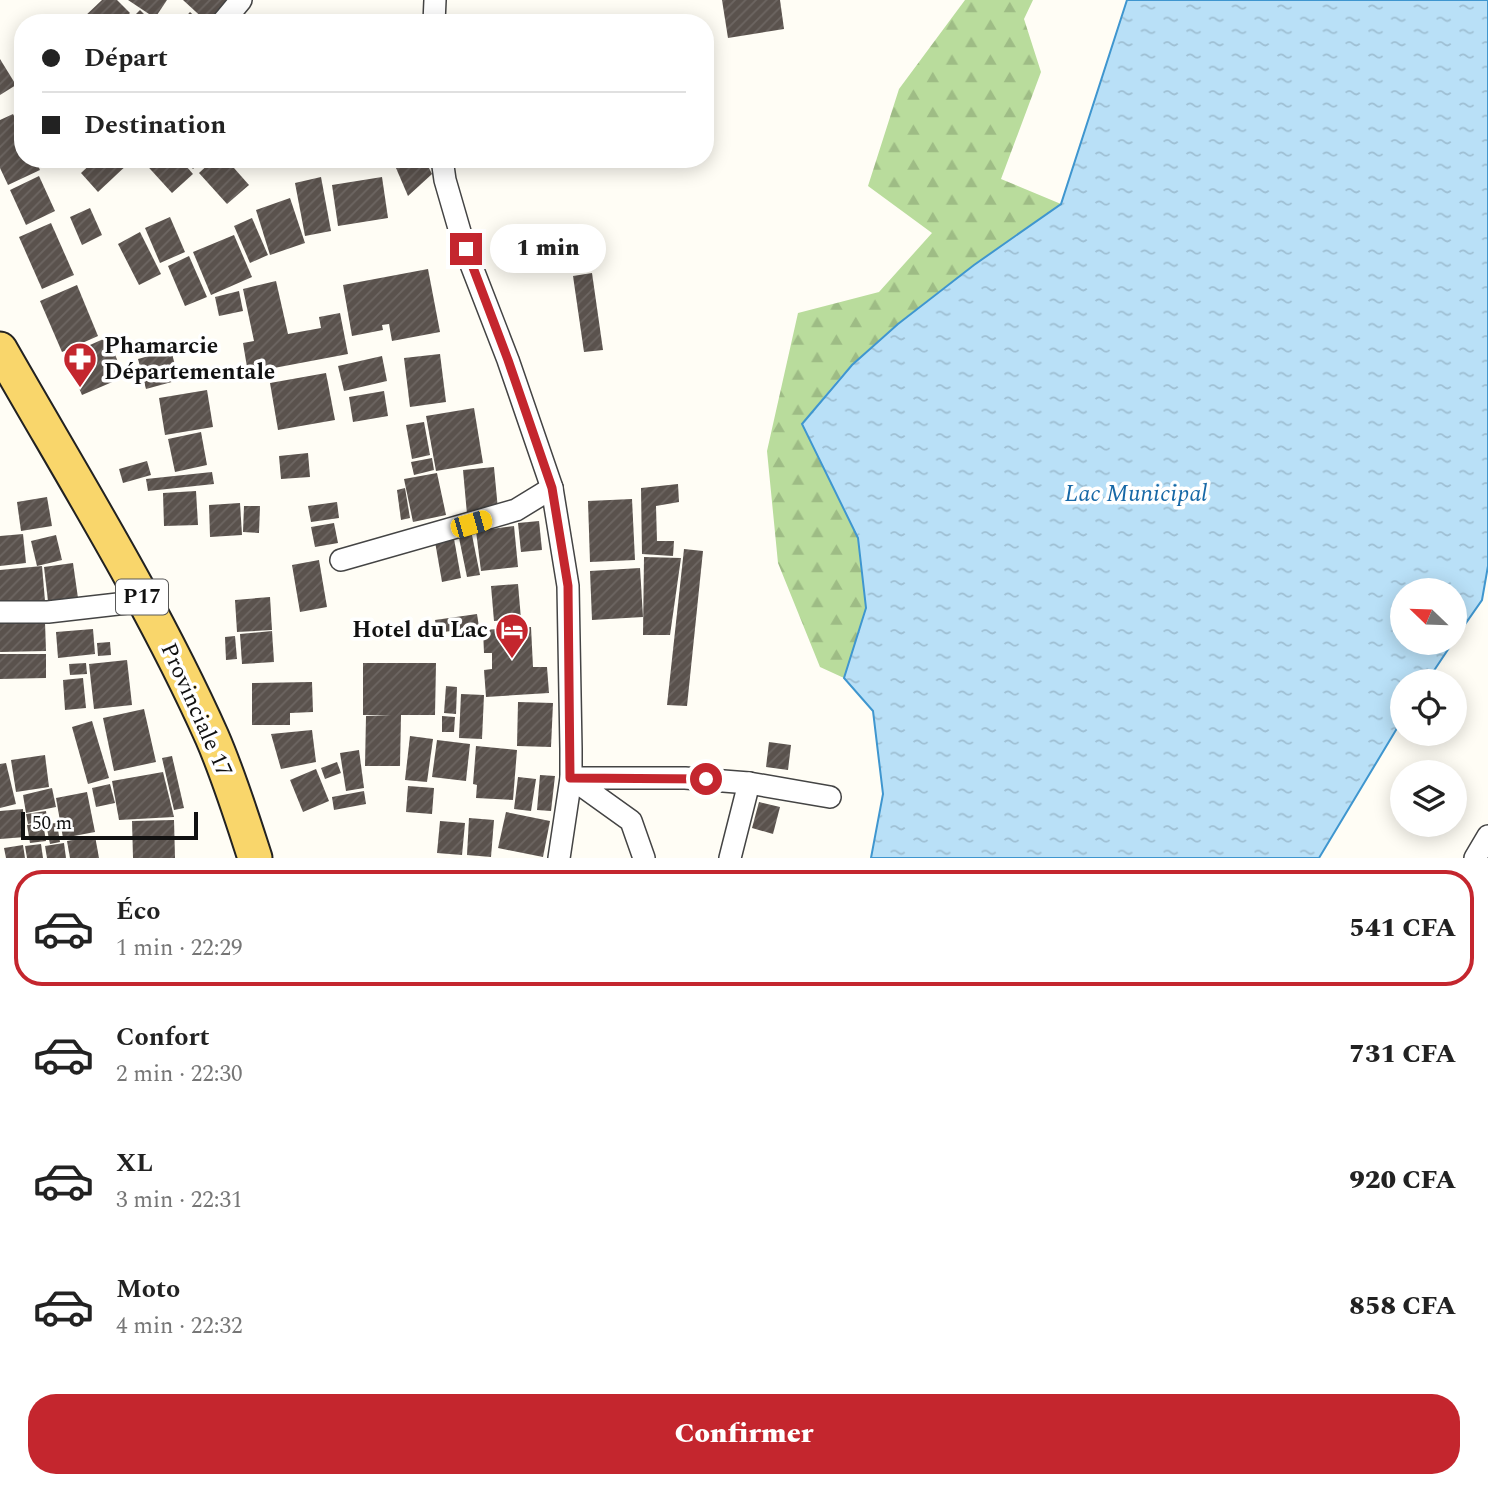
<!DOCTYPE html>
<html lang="fr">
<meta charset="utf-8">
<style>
:root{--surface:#fff;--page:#f6f6f6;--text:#222;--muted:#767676;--line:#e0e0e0;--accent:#c4262e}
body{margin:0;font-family:Spectral,serif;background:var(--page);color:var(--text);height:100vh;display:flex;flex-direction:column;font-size:26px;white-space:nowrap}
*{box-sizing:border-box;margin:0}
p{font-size:23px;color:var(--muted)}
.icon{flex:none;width:38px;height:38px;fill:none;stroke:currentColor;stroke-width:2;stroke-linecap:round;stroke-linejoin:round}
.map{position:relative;height:858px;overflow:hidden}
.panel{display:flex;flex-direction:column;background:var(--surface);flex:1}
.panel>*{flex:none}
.banner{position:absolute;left:14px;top:14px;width:700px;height:154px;border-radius:28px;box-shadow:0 4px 18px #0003;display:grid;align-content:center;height:154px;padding:0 28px;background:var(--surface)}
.needle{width:46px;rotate:293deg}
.fabs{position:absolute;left:1390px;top:578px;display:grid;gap:14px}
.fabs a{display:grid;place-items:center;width:77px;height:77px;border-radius:50%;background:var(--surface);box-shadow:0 4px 18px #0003;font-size:35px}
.scale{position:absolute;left:21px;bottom:18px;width:177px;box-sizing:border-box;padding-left:7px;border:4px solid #111;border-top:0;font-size:19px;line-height:24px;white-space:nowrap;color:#111;-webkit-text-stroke:5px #fff;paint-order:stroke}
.end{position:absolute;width:32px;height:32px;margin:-16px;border:9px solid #c4262e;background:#fff;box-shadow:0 0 0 4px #fff}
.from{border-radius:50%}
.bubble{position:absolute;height:49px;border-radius:24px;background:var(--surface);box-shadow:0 4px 18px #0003;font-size:23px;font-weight:800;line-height:49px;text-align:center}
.car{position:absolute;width:21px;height:42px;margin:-21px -10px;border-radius:9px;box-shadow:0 0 5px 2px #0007;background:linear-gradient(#f5c518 24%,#345 0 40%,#f5c518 0 76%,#345 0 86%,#f5c518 0)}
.banner b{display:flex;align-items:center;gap:24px;height:66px;font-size:26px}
.banner b+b{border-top:2px solid var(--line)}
.banner i{width:18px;height:18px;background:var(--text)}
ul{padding:12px 0 0;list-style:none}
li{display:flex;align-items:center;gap:21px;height:116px;margin:0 14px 10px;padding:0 14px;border:4px solid transparent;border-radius:28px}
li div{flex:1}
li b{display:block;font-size:26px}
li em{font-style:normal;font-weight:800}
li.on{border-color:var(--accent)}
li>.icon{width:63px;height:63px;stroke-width:1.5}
.button{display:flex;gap:14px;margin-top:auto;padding:14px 28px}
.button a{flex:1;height:80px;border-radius:28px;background:var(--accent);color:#fff;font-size:28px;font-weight:800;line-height:80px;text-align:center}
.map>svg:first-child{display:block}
.forest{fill:url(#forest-firs)}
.water{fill:url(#water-ripples);stroke:#3f96cf;stroke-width:2}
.building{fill:url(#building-hatch)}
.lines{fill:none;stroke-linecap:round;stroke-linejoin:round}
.street-casing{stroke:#444;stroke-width:24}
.primary-casing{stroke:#222;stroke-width:37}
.street{stroke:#fff;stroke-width:21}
.primary{stroke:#f9d66b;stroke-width:33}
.route{stroke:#c4262e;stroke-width:9}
.labels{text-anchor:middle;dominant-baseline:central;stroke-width:7;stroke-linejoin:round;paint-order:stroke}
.shield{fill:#fff;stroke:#585858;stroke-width:2}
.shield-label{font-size:21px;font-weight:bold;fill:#111}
.poi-label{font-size:23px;font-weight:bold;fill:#111;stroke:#fff;text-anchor:start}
.street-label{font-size:23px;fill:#111;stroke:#fff}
.water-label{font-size:24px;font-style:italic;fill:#1768a6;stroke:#fff}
</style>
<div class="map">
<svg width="1488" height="858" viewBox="0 0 1488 858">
<defs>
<pattern id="forest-firs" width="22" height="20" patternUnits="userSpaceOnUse" patternTransform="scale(1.75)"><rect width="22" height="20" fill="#b9dc9c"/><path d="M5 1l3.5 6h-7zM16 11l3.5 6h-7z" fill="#9ebc85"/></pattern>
<pattern id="water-ripples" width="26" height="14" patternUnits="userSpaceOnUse" patternTransform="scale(1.75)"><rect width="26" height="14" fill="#b9e0f7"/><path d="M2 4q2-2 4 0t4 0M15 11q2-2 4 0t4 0" fill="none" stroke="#9ebfd3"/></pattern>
<pattern id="building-hatch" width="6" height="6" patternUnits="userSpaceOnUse" patternTransform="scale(1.75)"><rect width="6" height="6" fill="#5a524d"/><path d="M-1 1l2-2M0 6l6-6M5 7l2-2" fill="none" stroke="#6d6662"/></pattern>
</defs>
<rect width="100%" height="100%" fill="#fffdf5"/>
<!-- forest -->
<path class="forest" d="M965 0H1033L1024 19 1041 72 1001 179 1061 204C990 254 917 303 854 363 835 381 819 404 802 424L858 538 866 608 844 678 820 667 778 563 767 451 798 313 879 292 932 233 868 186 899 89Z"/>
<!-- water -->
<polygon class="water" points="1127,0 1488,0 1488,566 1482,600 1454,640 1454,590 1402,590 1402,642 1453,642 1427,681 1402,681 1402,720 1319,858 871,858 883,794 873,711 844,678 866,608 858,538 802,424 852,365 898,324 974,265 1061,204"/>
<!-- building -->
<g class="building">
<polygon points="102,0 117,0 130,13 120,23 88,23 83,18"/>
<polygon points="128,0 167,0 155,18"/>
<polygon points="183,0 236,0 215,23 208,23"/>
<polygon points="722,0 780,0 784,29 728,38"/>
<polygon points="140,10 153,23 127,23"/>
<polygon points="190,12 202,23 180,23"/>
<polygon points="0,59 16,85 0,95"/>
<polygon points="23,100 23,121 14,105"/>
<polygon points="13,114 23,133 23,159 35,159 40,170 8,185 0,168 0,120"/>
<polygon points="96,159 127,159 130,162 98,192 81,173"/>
<polygon points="141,159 180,159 193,174 172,193"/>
<polygon points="184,159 203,159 193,169"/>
<polygon points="214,159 226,159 249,185 227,204 199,173"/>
<polygon points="426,162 432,174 408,196 396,168"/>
<polygon points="39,176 55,211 26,225 10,190"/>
<polygon points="321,177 331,231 305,236 295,183"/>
<polygon points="382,177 388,218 338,226 332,185"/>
<polygon points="290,198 305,243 270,255 256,210"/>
<polygon points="90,208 102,235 82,245 70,217"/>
<polygon points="170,217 185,252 160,263 145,228"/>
<polygon points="252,218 268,255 250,263 234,226"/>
<polygon points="51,223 74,275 42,289 19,237"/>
<polygon points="140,232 161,274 139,285 118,244"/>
<polygon points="234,235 252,277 211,295 193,252"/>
<polygon points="189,256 207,297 185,306 168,266"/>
<polygon points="428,269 440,332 392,341 389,324 382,325 383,330 352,336 343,285"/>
<polygon points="592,273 603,350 584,352 573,276"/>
<polygon points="276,281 288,334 321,328 319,317 340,313 348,354 248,373 243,343 254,341 243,289"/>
<polygon points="77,285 98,336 62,352 40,301"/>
<polygon points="239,291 243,311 219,316 215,297"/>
<polygon points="108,337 124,377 82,395 65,356"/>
<polygon points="171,350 179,380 146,389 138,359"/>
<polygon points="440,354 446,402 410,407 404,358"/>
<polygon points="382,356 387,381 344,391 338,366"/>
<polygon points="326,373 335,420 278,430 270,383"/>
<polygon points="207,390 213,427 165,435 159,398"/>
<polygon points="384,391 388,416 353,422 349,397"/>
<polygon points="474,408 483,463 436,471 426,416"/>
<polygon points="424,422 430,455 412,459 406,425"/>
<polygon points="201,432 207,465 175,472 168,439"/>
<polygon points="308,453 310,477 281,479 279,456"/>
<polygon points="432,458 434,470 414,475 411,462"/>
<polygon points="147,461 151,475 123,483 119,469"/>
<polygon points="494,467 498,510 467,514 463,470"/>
<polygon points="212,472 214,484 148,491 146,479"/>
<polygon points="437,473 446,515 413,522 404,479"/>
<polygon points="678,484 679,502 656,506 657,541 674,541 673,556 642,554 641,488"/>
<polygon points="405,488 410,518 401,520 397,490"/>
<polygon points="196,491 198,525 164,526 163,493"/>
<polygon points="47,497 52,526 21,531 17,502"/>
<polygon points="632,499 635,560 590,562 588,501"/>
<polygon points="337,502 339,518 311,522 308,506"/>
<polygon points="240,503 242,535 210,537 209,505"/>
<polygon points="244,506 260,506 259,533 243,532"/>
<polygon points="539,521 542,550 521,552 518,523"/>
<polygon points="334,523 338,543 315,547 311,527"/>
<polygon points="514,526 518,567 481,571 476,531"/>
<polygon points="471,530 480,575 467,577 458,533"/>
<polygon points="453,533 461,578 442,582 434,536"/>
<polygon points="23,534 26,563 0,566 0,536"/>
<polygon points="56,535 62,560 37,566 31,541"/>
<polygon points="684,549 703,551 687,706 667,705"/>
<polygon points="644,557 681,558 670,635 643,635"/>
<polygon points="319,560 327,607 300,612 292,565"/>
<polygon points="73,563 78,598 48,601 44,567"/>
<polygon points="42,566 45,601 0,605 0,570"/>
<polygon points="640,568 643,617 592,620 590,571"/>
<polygon points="518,584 521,619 494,621 491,586"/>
<polygon points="270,597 272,630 237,632 235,600"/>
<polygon points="477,614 479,627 437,633 435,620"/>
<polygon points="45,622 46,651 0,652 0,623"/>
<polygon points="531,627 533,667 547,667 549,693 486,697 484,670 492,669 492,653 484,653 483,630"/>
<polygon points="93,629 95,654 58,658 56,632"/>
<polygon points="272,631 274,662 242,664 240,634"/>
<polygon points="235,636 237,659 226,660 225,637"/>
<polygon points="110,642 111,655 98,656 97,643"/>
<polygon points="0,654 46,654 46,678 0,679"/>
<polygon points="127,660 132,705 94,709 89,664"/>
<polygon points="86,663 87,674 70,675 69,664"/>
<polygon points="363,663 436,663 435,715 401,715 400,766 365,766 366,716 391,715 363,715"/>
<polygon points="83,678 86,708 65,710 63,680"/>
<polygon points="312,682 313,712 290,713 290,725 252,725 252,683"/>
<polygon points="446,686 457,687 456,714 444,713"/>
<polygon points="461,694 484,695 482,739 459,738"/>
<polygon points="518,702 553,703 551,747 517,746"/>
<polygon points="144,709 156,762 114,771 103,718"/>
<polygon points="442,716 455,717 454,732 442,732"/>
<polygon points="92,721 109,778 88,784 72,727"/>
<polygon points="312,730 316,762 281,769 271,734"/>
<polygon points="410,736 433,739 427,782 405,780"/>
<polygon points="437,740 470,744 466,781 432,777"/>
<polygon points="769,742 791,745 788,770 766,767"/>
<polygon points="476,746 517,750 513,800 476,798 477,785 473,784"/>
<polygon points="359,750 364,788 346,791 340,753"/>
<polygon points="45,755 49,787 16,792 11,760"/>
<polygon points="172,756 184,808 174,810 162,758"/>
<polygon points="337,762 341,773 325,779 321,768"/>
<polygon points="6,763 16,804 0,808 0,764"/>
<polygon points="316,769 329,801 303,812 290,780"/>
<polygon points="163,772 174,817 119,820 112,781"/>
<polygon points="540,775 555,776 551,811 537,810"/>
<polygon points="518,777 536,779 531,811 514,809"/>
<polygon points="110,784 115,803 96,807 92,788"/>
<polygon points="408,786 434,788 432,814 406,812"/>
<polygon points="52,788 56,807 26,813 23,795"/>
<polygon points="364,791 366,804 334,810 332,797"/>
<polygon points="87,792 95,832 63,838 56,798"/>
<polygon points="759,802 780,807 773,834 752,828"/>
<polygon points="23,809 25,837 0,839 0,811"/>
<polygon points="46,811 47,820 28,824 26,814"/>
<polygon points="506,812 550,821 543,857 498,848"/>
<polygon points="469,818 494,820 491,857 467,855"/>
<polygon points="174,820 175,858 133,858 132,821"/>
<polygon points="440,821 465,823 462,855 437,853"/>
<polygon points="43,823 46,841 30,843 27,825"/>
<polygon points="57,823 60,842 50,844 46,824"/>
<polygon points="95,836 99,858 70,858 67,841"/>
<polygon points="64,843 66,858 47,858 45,846"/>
<polygon points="41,844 43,858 27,858 25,846"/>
<polygon points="23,845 25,858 6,858 4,848"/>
</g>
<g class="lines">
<!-- street casing -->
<g class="street-casing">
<g id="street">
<polyline points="222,23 241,0"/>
<polyline points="434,23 435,0"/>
<polyline points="442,159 445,180 465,249 508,360 552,488 568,586 571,749 571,778 559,858"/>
<polyline points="341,560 516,510 552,488"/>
<polyline points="0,612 48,612 144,601"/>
<polyline points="644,858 631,821 571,778 685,778 749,783 830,797"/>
<polyline points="730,858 749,783"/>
<polyline points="1475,858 1488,836"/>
</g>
</g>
<!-- primary casing -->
<g class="primary-casing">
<path id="primary" d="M0 349C73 477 152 603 212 737 229 776 242 818 255 858"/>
</g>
<!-- street -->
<use href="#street" class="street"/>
<!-- primary -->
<use href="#primary" class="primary"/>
</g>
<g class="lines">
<!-- route -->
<polyline class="route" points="466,249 508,360 552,488 568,586 570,778 706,779"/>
</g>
<!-- icons -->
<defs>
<g id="pharmacy-pin" transform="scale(1.75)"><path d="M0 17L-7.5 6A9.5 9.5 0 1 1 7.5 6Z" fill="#c4262e" stroke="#fff"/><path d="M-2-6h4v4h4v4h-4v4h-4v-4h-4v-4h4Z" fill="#fff"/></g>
<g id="hotel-pin" transform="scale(1.75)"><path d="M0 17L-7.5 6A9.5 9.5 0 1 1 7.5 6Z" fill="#c4262e" stroke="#fff"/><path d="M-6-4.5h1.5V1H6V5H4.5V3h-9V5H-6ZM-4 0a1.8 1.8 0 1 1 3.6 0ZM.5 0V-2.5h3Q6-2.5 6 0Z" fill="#fff"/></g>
</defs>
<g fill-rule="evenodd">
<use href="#pharmacy-pin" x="80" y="359"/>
<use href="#hotel-pin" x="512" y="630"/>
</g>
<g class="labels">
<!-- shield labels -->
<rect class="shield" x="116" y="579.5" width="52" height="35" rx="5"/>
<g class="shield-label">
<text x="142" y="597">P17</text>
</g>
<!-- poi labels -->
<g class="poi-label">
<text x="104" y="346">Phamarcie<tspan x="104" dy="26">Départementale</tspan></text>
<text x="488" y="630" text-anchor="end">Hotel du Lac</text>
</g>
<!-- street labels -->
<g class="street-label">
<text transform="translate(196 710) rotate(66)">Provinciale 17</text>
</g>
<!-- water labels -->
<g class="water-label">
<text x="1136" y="494">Lac Municipal</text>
</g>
</g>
</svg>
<div class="fabs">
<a><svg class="needle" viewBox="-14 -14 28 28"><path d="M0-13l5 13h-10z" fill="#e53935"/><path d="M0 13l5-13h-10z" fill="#767676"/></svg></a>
<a><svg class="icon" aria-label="locate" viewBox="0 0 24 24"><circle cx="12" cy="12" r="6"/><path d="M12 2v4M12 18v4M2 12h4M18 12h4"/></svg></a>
<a><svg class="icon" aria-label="layers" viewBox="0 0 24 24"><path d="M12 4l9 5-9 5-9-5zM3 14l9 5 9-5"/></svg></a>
</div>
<div class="scale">50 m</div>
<i class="end from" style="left:706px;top:779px"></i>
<i class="end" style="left:466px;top:249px"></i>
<div class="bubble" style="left:490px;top:224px;width:116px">1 min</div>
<i class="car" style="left:471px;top:524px;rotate:74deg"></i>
<div class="banner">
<b><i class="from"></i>Départ</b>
<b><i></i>Destination</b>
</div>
</div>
<section class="panel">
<ul>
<li class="on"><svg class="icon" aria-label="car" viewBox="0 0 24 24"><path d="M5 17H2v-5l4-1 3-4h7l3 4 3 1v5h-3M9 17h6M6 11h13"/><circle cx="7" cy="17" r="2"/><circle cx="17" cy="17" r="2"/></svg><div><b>Éco</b><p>1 min · 22:29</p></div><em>541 CFA</em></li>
<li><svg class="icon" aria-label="car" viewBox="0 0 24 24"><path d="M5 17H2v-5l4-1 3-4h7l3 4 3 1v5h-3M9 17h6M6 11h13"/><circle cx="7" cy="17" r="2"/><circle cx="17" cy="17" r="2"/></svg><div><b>Confort</b><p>2 min · 22:30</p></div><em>731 CFA</em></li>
<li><svg class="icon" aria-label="car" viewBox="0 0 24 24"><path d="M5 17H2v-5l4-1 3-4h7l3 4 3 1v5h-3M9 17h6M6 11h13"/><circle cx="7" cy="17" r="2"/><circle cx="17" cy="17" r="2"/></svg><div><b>XL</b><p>3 min · 22:31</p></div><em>920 CFA</em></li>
<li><svg class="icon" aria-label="car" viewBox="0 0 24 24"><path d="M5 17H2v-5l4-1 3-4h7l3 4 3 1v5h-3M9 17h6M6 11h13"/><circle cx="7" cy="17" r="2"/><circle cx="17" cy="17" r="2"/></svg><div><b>Moto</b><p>4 min · 22:32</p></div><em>858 CFA</em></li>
</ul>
<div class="button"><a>Confirmer</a></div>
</section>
